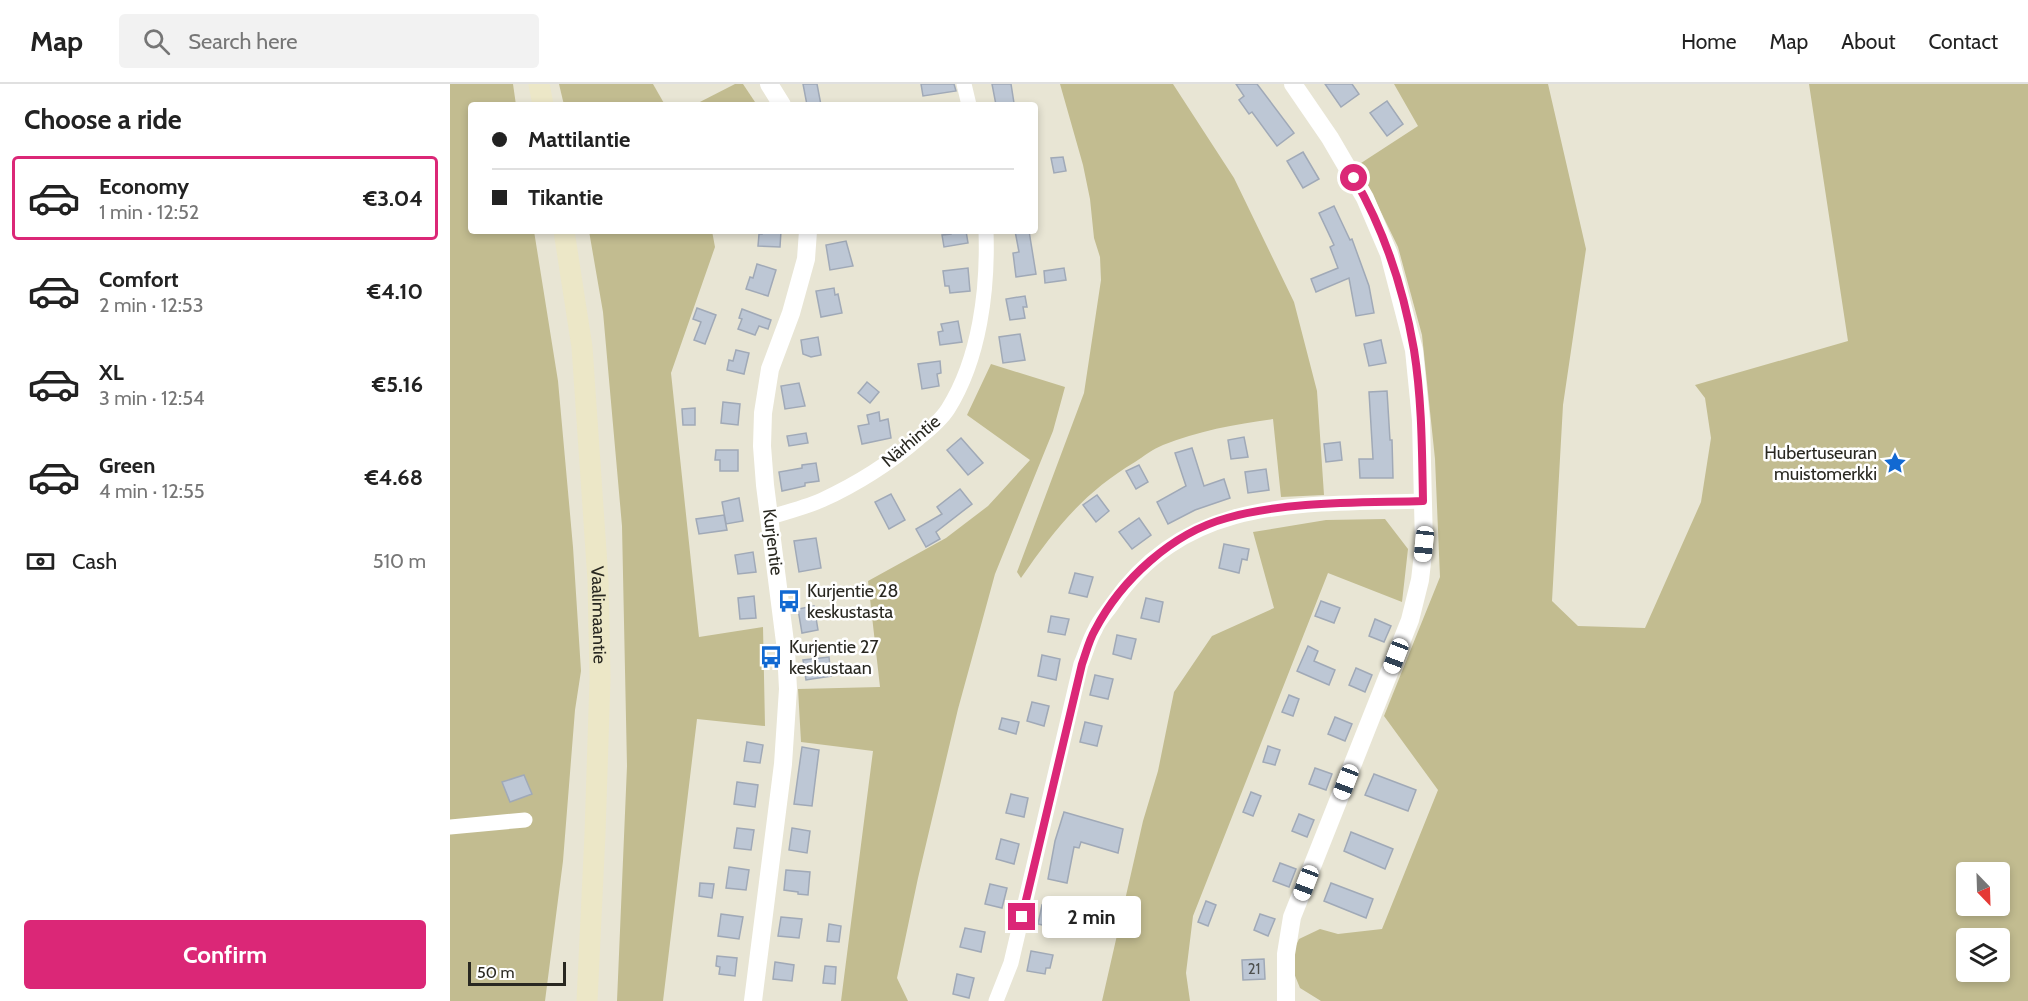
<!DOCTYPE html>
<meta charset="utf-8">
<style>
:root{--surface:#fff;--page:#f2f2f2;--text:#222;--muted:#767676;--line:#e0e0e0;--accent:#db2777}
body{margin:0;font-family:Cabin,sans-serif;background:var(--page);color:var(--text);height:100vh;display:flex;flex-direction:column;font-size:22px;white-space:nowrap}
*{box-sizing:border-box;margin:0}
p{font-size:20px;color:var(--muted)}
.icon{flex:none;width:33px;height:33px;fill:none;stroke:currentColor;stroke-width:2;stroke-linecap:round;stroke-linejoin:round}
.map{position:relative;flex:1;overflow:hidden}
.sheet{display:flex;flex-direction:column;background:var(--surface);width:450px}
.sheet>*{flex:none}
.top-card{position:absolute;left:18px;top:18px;width:570px;height:132px;border-radius:6px;box-shadow:0 3px 9px #0003;display:grid;align-content:center;height:132px;padding:0 24px;background:var(--surface)}
.needle{width:39px;rotate:157deg}
.buttons{position:absolute;left:1506px;top:778px;display:grid;gap:12px}
.buttons a{display:grid;place-items:center;width:54px;height:54px;border-radius:6px;background:var(--surface);box-shadow:0 3px 9px #0003;font-size:30px}
.scale{position:absolute;left:18px;bottom:15px;width:98px;box-sizing:border-box;padding-left:6px;border:3px solid #292821;border-top:0;font-size:16px;line-height:21px;white-space:nowrap;color:#292821;-webkit-text-stroke:4px #fff;paint-order:stroke}
.end{position:absolute;width:27px;height:27px;margin:-14px;border:8px solid #db2777;background:#fff;box-shadow:0 0 0 3px #fff}
.from{border-radius:50%}
.bubble{position:absolute;height:42px;border-radius:6px;background:var(--surface);box-shadow:0 3px 9px #0003;font-size:20px;font-weight:800;line-height:42px;text-align:center}
.car{position:absolute;width:18px;height:36px;margin:-18px -9px;border-radius:8px;box-shadow:0 0 4px 2px #0007;background:linear-gradient(#fff 24%,#345 0 40%,#fff 0 76%,#345 0 86%,#fff 0)}
.top-card b{display:flex;align-items:center;gap:21px;height:57px;font-size:22px}
.top-card b+b{border-top:2px solid var(--line)}
.top-card i{width:15px;height:15px;background:var(--text)}
ul{padding:0;list-style:none}
li{display:flex;align-items:center;gap:18px;height:84px;margin:0 12px 9px;padding:0 12px;border:3px solid transparent;border-radius:6px}
li div{flex:1}
li b{display:block;font-size:22px}
li em{font-style:normal;font-weight:800}
li.selected{border-color:var(--accent)}
li>.icon{width:54px;height:54px;stroke-width:1.5}
h2{padding:0 24px;font-size:27px;line-height:72px}
.pay{display:flex;align-items:center;gap:15px;height:66px;padding:0 24px;font-size:22px}
.pay p{margin-inline-start:auto}
.action{display:flex;gap:12px;margin-top:auto;padding:12px 24px}
.action a{flex:1;height:69px;border-radius:6px;background:var(--accent);color:#fff;font-size:24px;font-weight:800;line-height:69px;text-align:center}
header{display:flex;align-items:center;gap:36px;box-sizing:border-box;height:84px;padding:0 30px;background:var(--surface);border-bottom:2px solid var(--line)}
header strong{font-size:28px}
nav{display:flex;gap:33px;margin-inline-start:auto;font-size:21px}
.search{width:420px;height:54px;background:var(--page);display:flex;align-items:center;gap:15px;box-sizing:border-box;padding:0 21px;border-radius:6px;color:var(--muted);font-size:22px}
main{display:flex;flex:1;min-height:0}
.map>svg:first-child{display:block}
.green{fill:#c2bc90;fill-rule:evenodd}
.building{fill:#bdc7d5;stroke:#a0a9b7;stroke-width:1.5}
.lines{fill:none;stroke-linecap:round;stroke-linejoin:round}
.minor{stroke:#fff;stroke-width:15}
.tertiary{stroke:#fff;stroke-width:18}
.secondary{stroke:#ece7c7;stroke-width:21}
.route{stroke:#db2777;stroke-width:8}
.labels{text-anchor:middle;dominant-baseline:central;stroke-width:5;stroke-linejoin:round;paint-order:stroke}
.number-label{font-size:15px;fill:#4e504e}
.street-label{font-size:18px;fill:#292821;stroke:#fff}
.poi-label{font-size:18px;fill:#292821;stroke:#fff;text-anchor:start}
</style>
<header>
<strong>Map</strong>
<div class="search"><svg class="icon" aria-label="search" viewBox="0 0 24 24"><circle cx="10" cy="10" r="6"/><path d="M15 15l6 6"/></svg>Search here</div>
<nav><a>Home</a><a>Map</a><a>About</a><a>Contact</a></nav>
</header>
<main>
<section class="sheet">
<h2>Choose a ride</h2>
<ul>
<li class="selected"><svg class="icon" aria-label="car" viewBox="0 0 24 24"><path d="M5 17H2v-5l4-1 3-4h7l3 4 3 1v5h-3M9 17h6M6 11h13"/><circle cx="7" cy="17" r="2"/><circle cx="17" cy="17" r="2"/></svg><div><b>Economy</b><p>1 min · 12:52</p></div><em>€3.04</em></li>
<li><svg class="icon" aria-label="car" viewBox="0 0 24 24"><path d="M5 17H2v-5l4-1 3-4h7l3 4 3 1v5h-3M9 17h6M6 11h13"/><circle cx="7" cy="17" r="2"/><circle cx="17" cy="17" r="2"/></svg><div><b>Comfort</b><p>2 min · 12:53</p></div><em>€4.10</em></li>
<li><svg class="icon" aria-label="car" viewBox="0 0 24 24"><path d="M5 17H2v-5l4-1 3-4h7l3 4 3 1v5h-3M9 17h6M6 11h13"/><circle cx="7" cy="17" r="2"/><circle cx="17" cy="17" r="2"/></svg><div><b>XL</b><p>3 min · 12:54</p></div><em>€5.16</em></li>
<li><svg class="icon" aria-label="car" viewBox="0 0 24 24"><path d="M5 17H2v-5l4-1 3-4h7l3 4 3 1v5h-3M9 17h6M6 11h13"/><circle cx="7" cy="17" r="2"/><circle cx="17" cy="17" r="2"/></svg><div><b>Green</b><p>4 min · 12:55</p></div><em>€4.68</em></li>
</ul>
<div class="pay"><svg class="icon" aria-label="cash" viewBox="0 0 24 24"><path d="M3 7h18v10H3z"/><circle cx="12" cy="12" r="2"/></svg>Cash<p>510 m</p></div>
<div class="action"><a>Confirm</a></div>
</section>
<div class="map">
<svg width="1578" height="917" viewBox="0 0 1578 917">
<rect width="100%" height="100%" fill="#e8e5d4"/>
<!-- green -->
<g class="green">
<polygon points="0,0 63,0 66,21 21,21 21,147 84,147 108,297 123,463 131,587 125,626 113,777 95,917 0,917"/>
<polygon points="109,0 203,0 215,21 114,21"/>
<polygon points="285,0 293,0 307,21 244,21"/>
<path d="M610 0H723L784 94 844 218 867 307 874 411 831 413 823 335C786 340 747 347 713 361 703 365 694 372 685 378 633 409 605 445 571 494L567 488 634 309 651 196 650 173 644 154 640 115 633 81Z"/>
<path d="M944 0H1098L1136 165 1113 321 1102 517 1128 542 1195 544 1251 418 1261 354 1255 314 1245 301 1398 257 1359 0H1578V917H871L850 904 839 877 849 855 870 845 888 850 932 845 988 706 934 632 990 493 985 375 972 251 948 163 908 81 968 42ZM1516 789H1550V822H1516ZM1516 855H1550V888H1516Z"/>
<polygon points="139,147 262,147 265,163 221,289 249,553 313,543 315,642 247,635 213,917 167,917 177,682 172,442 153,228"/>
<polygon points="541,280 615,303 603,347 545,490 508,625 468,794 447,894 458,917 391,917 423,667 351,658 348,605 430,603 418,497 496,454 538,422 580,376 517,331"/>
<polygon points="935,435 958,465 952,518 878,489 743,832 736,889 740,917 652,917 693,737 708,687 724,608 762,552 824,524 803,448 876,436"/>
</g>
<!-- building -->
<g class="building">
<polygon points="353,0 367,0 371,21 357,21"/>
<polygon points="471,0 504,0 506,7 473,12"/>
<polygon points="542,0 561,0 564,19 546,21"/>
<polygon points="786,0 807,0 844,49 827,62 802,28 799,30 789,16 794,12"/>
<polygon points="875,0 902,0 909,10 891,23"/>
<polygon points="937,17 953,40 937,52 920,29"/>
<polygon points="853,68 869,95 853,104 837,77"/>
<polygon points="613,73 616,87 604,89 601,74"/>
<polygon points="884,122 900,156 902,155 919,202 924,229 906,232 899,194 866,208 861,195 888,184 880,163 884,161 869,129"/>
<polygon points="312,147 331,147 330,163 308,162 309,150 312,150"/>
<polygon points="501,147 516,147 518,159 494,163 492,151 501,150"/>
<polygon points="565,147 579,147 586,190 566,193 563,169 569,168"/>
<polygon points="396,157 403,182 380,186 376,161"/>
<polygon points="307,180 326,186 318,212 296,205 300,193 303,194"/>
<polygon points="518,184 520,207 500,209 499,202 495,202 493,187"/>
<polygon points="614,184 616,196 595,199 594,187"/>
<polygon points="384,204 385,211 388,210 392,229 371,233 366,207"/>
<polygon points="575,212 577,223 573,223 575,234 560,236 556,215"/>
<polygon points="247,224 266,231 255,260 244,256 251,238 243,235"/>
<polygon points="292,225 321,236 318,245 309,242 305,251 288,245 292,235 289,234"/>
<polygon points="508,237 512,258 490,261 488,248 493,247 491,240"/>
<polygon points="570,250 575,276 553,279 549,253"/>
<polygon points="368,253 371,271 361,273 353,270 351,256"/>
<polygon points="931,256 936,279 919,282 914,260"/>
<polygon points="286,266 299,269 294,290 277,286 279,276 283,277"/>
<polygon points="490,277 491,289 487,290 489,302 472,305 468,280"/>
<polygon points="417,298 429,308 420,319 408,309"/>
<polygon points="349,299 355,322 335,325 331,302"/>
<polygon points="937,307 940,356 942,356 943,394 910,394 909,375 923,375 919,308"/>
<polygon points="273,318 290,320 288,341 271,339"/>
<polygon points="245,324 245,341 233,341 232,325"/>
<polygon points="429,328 430,337 438,335 441,354 412,360 408,342 419,340 417,331"/>
<polygon points="356,349 358,359 339,362 337,352"/>
<polygon points="794,353 798,373 781,375 778,356"/>
<polygon points="511,354 533,379 518,391 497,366"/>
<polygon points="890,358 892,376 876,378 874,360"/>
<polygon points="742,364 754,402 774,395 780,414 745,426 718,440 707,418 736,402 725,369"/>
<polygon points="266,366 288,366 288,387 270,387 270,376 265,376"/>
<polygon points="366,379 369,397 355,399 355,402 332,407 329,388 352,384 352,381"/>
<polygon points="689,381 698,398 686,405 676,387"/>
<polygon points="816,385 819,406 798,409 795,388"/>
<polygon points="510,405 522,420 486,448 490,455 476,463 466,445 492,430 487,423"/>
<polygon points="441,410 455,436 439,445 425,418"/>
<polygon points="647,411 659,427 646,438 633,421"/>
<polygon points="289,414 293,437 276,440 272,418"/>
<polygon points="274,431 277,446 249,450 246,435"/>
<polygon points="689,434 701,451 682,465 669,448"/>
<polygon points="366,454 371,484 349,488 344,457"/>
<polygon points="774,460 799,465 797,476 792,475 789,489 769,484"/>
<polygon points="303,468 306,488 288,490 285,471"/>
<polygon points="625,489 643,493 637,513 619,509"/>
<polygon points="304,512 306,534 290,535 288,514"/>
<polygon points="696,514 713,518 709,538 691,534"/>
<polygon points="871,517 890,524 884,539 865,532"/>
<polygon points="364,522 368,546 352,549 348,525"/>
<polygon points="601,532 619,535 615,551 598,548"/>
<polygon points="925,535 941,542 934,558 919,552"/>
<polygon points="667,551 686,555 681,575 663,570"/>
<polygon points="858,562 868,567 864,577 885,586 879,601 847,587"/>
<polygon points="592,571 610,575 606,596 588,592"/>
<polygon points="379,573 381,592 356,596 353,576"/>
<polygon points="906,584 922,591 915,608 899,601"/>
<polygon points="645,591 663,595 658,615 640,611"/>
<polygon points="839,611 849,615 843,632 832,628"/>
<polygon points="582,618 599,622 594,642 577,637"/>
<polygon points="885,633 902,640 895,657 878,650"/>
<polygon points="552,634 569,638 566,650 549,645"/>
<polygon points="635,638 652,642 647,662 630,658"/>
<polygon points="297,658 313,661 310,679 294,677"/>
<polygon points="818,662 830,666 825,681 813,678"/>
<polygon points="352,663 369,666 362,722 344,720"/>
<polygon points="865,684 882,690 876,706 859,700"/>
<polygon points="924,690 966,706 958,727 915,711"/>
<polygon points="74,691 82,710 60,718 52,698"/>
<polygon points="287,698 308,701 305,723 284,720"/>
<polygon points="801,708 811,712 803,732 793,728"/>
<polygon points="561,710 578,714 574,733 556,729"/>
<polygon points="614,728 673,745 668,769 631,758 629,764 624,763 617,799 598,795 605,757"/>
<polygon points="849,730 864,736 857,753 842,747"/>
<polygon points="287,744 304,746 301,766 284,764"/>
<polygon points="342,744 360,747 357,769 339,766"/>
<polygon points="901,748 943,765 935,785 894,767"/>
<polygon points="551,755 569,760 564,780 546,775"/>
<polygon points="830,779 846,785 839,803 823,797"/>
<polygon points="279,783 299,786 296,806 276,804"/>
<polygon points="336,786 360,788 358,811 348,810 348,808 334,806"/>
<polygon points="250,799 264,800 262,814 249,812"/>
<polygon points="881,799 923,815 916,834 874,817"/>
<polygon points="540,800 557,804 552,824 535,820"/>
<polygon points="756,817 766,821 758,842 748,838"/>
<polygon points="592,821 610,825 605,844 588,840"/>
<polygon points="271,830 293,833 289,855 268,852"/>
<polygon points="810,830 825,835 818,852 804,846"/>
<polygon points="331,833 352,835 349,854 328,852"/>
<polygon points="379,840 391,842 389,858 377,857"/>
<polygon points="515,844 535,848 531,868 510,863"/>
<polygon points="581,867 603,871 600,884 596,884 595,890 577,887"/>
<polygon points="267,872 287,874 285,892 269,890 270,883 266,882"/>
<polygon points="814,875 815,895 793,896 792,876"/>
<polygon points="325,878 344,881 342,897 323,895"/>
<polygon points="375,882 386,883 385,900 373,899"/>
<polygon points="507,890 524,894 519,914 503,910"/>
</g>
<g class="lines">
<!-- minor -->
<g class="minor">
<polyline points="514,0 519,21"/>
<path d="M320 433C337 428 356 423 372 416 407 400 440 379 469 354 479 346 491 336 498 325 530 274 538 205 536 147"/>
<polyline points="0,743 75,736"/>
<path d="M546 917 561 879 631 580C636 569 639 556 645 546 649 536 657 528 663 519 738 410 855 421 973 417"/>
</g>
<!-- tertiary -->
<g class="tertiary">
<polyline points="319,0 332,21"/>
<polyline points="303,917 333,680 338,605 336,566 315,401 312,362 313,329 320,285 341,229 356,175 358,147"/>
<polyline points="836,917 836,870 842,833 960,536 970,496 974,461 971,336 964,266 939,170 915,114 880,54 843,0"/>
</g>
<!-- secondary -->
<g class="secondary">
<polyline points="89,0 93,21"/>
<path id="s1" d="M114 147 132 263 148 496 150 595 145 750 137 917"/>
</g>
</g>
<g class="lines">
<!-- route -->
<path class="route" d="M572 833 632 580C636 569 639 556 645 546 671 496 722 449 777 434 836 417 912 419 973 417 972 367 972 316 964 266 954 207 934 146 904 94"/>
</g>
<!-- icons -->
<defs>
<g id="sight-bare" transform="scale(1.8)"><path d="M0-6L1.8-2.2L6-1.7L2.9 1.2L3.7 5.4L0 3.3L-3.7 5.4L-2.9 1.2L-6-1.7L-1.8-2.2Z" fill="#1269d2" stroke="#fff" stroke-width="2.5" paint-order="stroke"/></g>
<g id="bus-bare" transform="scale(1.8)"><path d="M-5-6H5V4H4V6H2V4H-2V6H-4V4H-5ZM-3.5-4V0h7V-4ZM-3.5 1.2v1.5H-2V1.2ZM2 1.2v1.5H3.5V1.2Z" fill="#1269d2" stroke="#fff" stroke-width="2.5" paint-order="stroke"/></g>
</defs>
<g fill-rule="evenodd">
<use href="#sight-bare" x="1445" y="379"/>
<use href="#bus-bare" x="339" y="517"/>
<use href="#bus-bare" x="321" y="573"/>
</g>
<g class="labels">
<!-- number labels -->
<g class="number-label">
<text x="804" y="885">21</text>
</g>
<!-- street labels -->
<g class="street-label">
<text transform="translate(461 357) rotate(-40)">Närhintie</text>
<text transform="translate(323 458) rotate(83)">Kurjentie</text>
<text stroke="none"><textPath href="#s1" startOffset="386">Vaalimaantie</textPath></text>
</g>
<!-- poi labels -->
<g class="poi-label">
<text x="1427" y="369" text-anchor="end">Hubertuseuran<tspan x="1427" dy="21">muistomerkki</tspan></text>
<text x="357" y="507">Kurjentie 28<tspan x="357" dy="21">keskustasta</tspan></text>
<text x="339" y="563">Kurjentie 27<tspan x="339" dy="21">keskustaan</tspan></text>
</g>
</g>
</svg>
<div class="buttons">
<a><svg class="needle" viewBox="-14 -14 28 28"><path d="M0-13l5 13h-10z" fill="#e53935"/><path d="M0 13l5-13h-10z" fill="#767676"/></svg></a>
<a><svg class="icon" aria-label="layers" viewBox="0 0 24 24"><path d="M12 4l9 5-9 5-9-5zM3 14l9 5 9-5"/></svg></a>
</div>
<div class="scale">50 m</div>
<i class="end from" style="left:904px;top:94px"></i>
<i class="end" style="left:572px;top:833px"></i>
<div class="bubble" style="left:592px;top:812px;width:99px">2 min</div>
<i class="car" style="left:974px;top:460px;rotate:186deg"></i>
<i class="car" style="left:946px;top:572px;rotate:201deg"></i>
<i class="car" style="left:896px;top:698px;rotate:201deg"></i>
<i class="car" style="left:856px;top:799px;rotate:201deg"></i>
<div class="top-card">
<b><i class="from"></i>Mattilantie</b>
<b><i></i>Tikantie</b>
</div>
</div>
</main>
